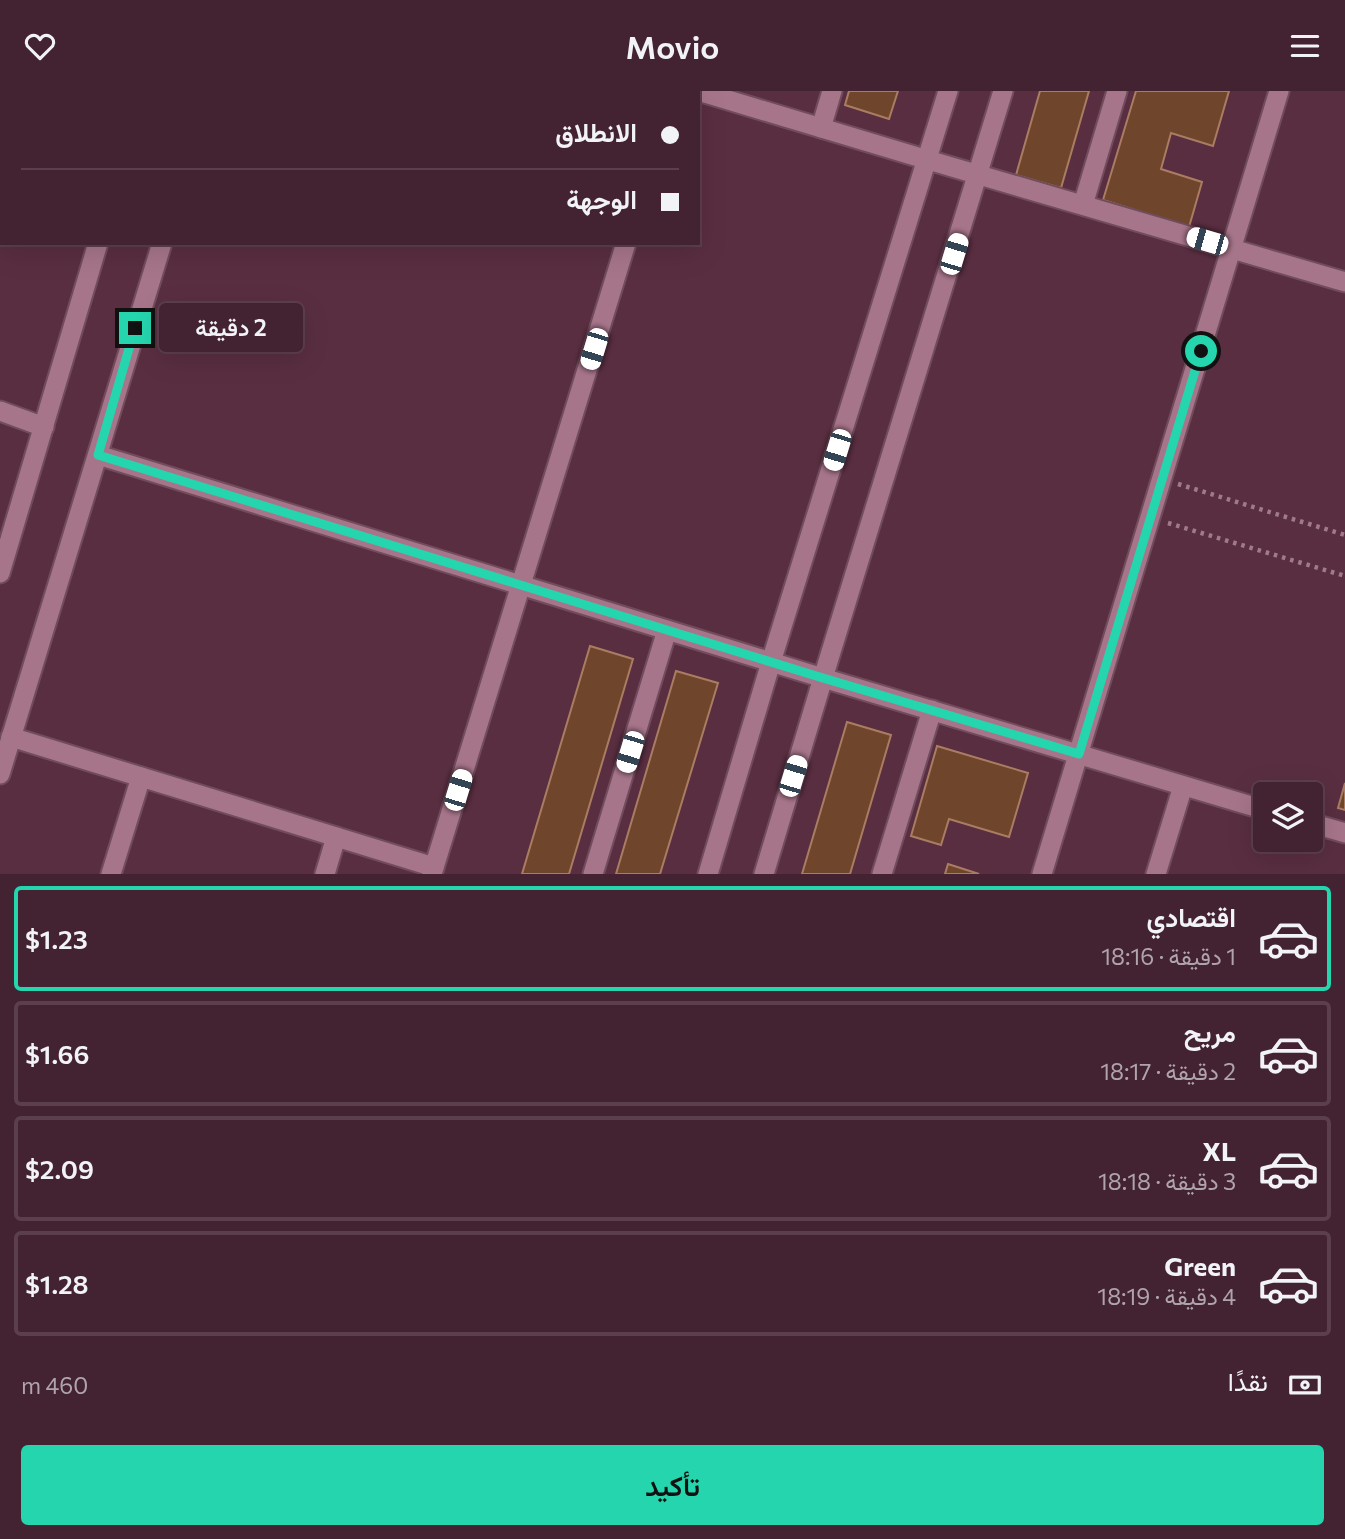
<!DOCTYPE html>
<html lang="ar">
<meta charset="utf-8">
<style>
:root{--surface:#432231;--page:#4a2a39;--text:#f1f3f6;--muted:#afa4ab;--line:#5b3f4d;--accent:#25d5ae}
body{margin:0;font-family:Commissioner,Vazirmatn,sans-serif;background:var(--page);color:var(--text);direction:rtl;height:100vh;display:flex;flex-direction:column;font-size:26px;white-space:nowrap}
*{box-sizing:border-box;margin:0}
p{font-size:23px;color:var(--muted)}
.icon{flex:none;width:38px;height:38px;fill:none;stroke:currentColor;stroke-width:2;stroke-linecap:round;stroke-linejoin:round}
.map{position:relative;height:783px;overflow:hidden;direction:ltr}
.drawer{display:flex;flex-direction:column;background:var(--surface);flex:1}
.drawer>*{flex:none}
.hud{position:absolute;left:0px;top:0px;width:700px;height:154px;box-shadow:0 7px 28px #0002,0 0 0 2px var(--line);direction:rtl;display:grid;align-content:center;height:154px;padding:0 21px;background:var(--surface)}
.tools{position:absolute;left:1253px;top:691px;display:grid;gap:14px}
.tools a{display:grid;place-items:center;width:70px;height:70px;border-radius:7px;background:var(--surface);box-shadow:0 7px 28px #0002,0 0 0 2px var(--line);font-size:35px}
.end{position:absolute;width:32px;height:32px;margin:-16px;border:9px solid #25d5ae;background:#111;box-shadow:0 0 0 4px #111}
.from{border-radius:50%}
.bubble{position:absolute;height:49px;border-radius:7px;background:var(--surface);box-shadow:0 7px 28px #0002,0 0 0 2px var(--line);font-size:23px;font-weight:600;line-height:49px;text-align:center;direction:rtl}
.car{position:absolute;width:21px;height:42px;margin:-21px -10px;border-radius:9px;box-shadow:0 0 5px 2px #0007;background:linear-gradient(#fff 24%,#345 0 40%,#fff 0 76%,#345 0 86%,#fff 0)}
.hud b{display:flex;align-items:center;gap:24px;height:66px;font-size:26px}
.hud b+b{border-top:2px solid var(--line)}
.hud i{width:18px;height:18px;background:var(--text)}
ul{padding:12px 0 0;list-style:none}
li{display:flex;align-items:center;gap:21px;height:105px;margin:0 14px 10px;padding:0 7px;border:4px solid var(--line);border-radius:7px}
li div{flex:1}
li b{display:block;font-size:26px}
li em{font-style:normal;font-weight:600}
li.selected{border-color:var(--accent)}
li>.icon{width:63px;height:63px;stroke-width:1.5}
.pay{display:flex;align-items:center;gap:18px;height:77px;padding:0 21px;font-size:26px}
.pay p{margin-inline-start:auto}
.action{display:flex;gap:14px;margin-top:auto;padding:14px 21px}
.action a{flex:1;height:80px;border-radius:7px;background:var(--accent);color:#111;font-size:28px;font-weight:600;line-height:80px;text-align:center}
header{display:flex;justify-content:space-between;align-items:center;height:91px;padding:0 21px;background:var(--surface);font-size:32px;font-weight:600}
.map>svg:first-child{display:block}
.building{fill:#6f462c;stroke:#aa7d62;stroke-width:2}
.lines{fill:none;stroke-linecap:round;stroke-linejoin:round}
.minor-casing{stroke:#704c5c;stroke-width:23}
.tertiary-casing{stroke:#704c5c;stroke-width:23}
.path{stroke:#9f7b8a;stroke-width:4.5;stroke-dasharray:3.5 5;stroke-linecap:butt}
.minor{stroke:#a7758a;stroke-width:19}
.tertiary{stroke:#a7758a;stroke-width:19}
.route{stroke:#25d5ae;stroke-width:9}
</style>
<header><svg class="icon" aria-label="menu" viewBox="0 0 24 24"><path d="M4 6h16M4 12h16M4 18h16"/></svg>Movio<svg class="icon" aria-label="heart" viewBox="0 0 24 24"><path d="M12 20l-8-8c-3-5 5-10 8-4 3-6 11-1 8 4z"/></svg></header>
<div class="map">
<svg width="1345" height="783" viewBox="0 0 1345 783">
<rect width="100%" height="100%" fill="#592e41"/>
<!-- building -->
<g class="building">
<polygon points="849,0 898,0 889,28 845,14"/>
<polygon points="1040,0 1089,0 1061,97 1016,84"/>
<polygon points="1136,0 1229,0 1213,55 1171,42 1161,78 1202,91 1189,136 1103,109"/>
<polygon points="590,555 633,568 569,783 522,783"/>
<polygon points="676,580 718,592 660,783 616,783"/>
<polygon points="847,631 891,644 850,783 802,783"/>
<polygon points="937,655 1028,682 1009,746 949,728 941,754 911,745"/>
<polygon points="1345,692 1345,719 1338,717"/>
<polygon points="948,773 979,783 945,783"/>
</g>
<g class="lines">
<!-- minor casing -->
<g class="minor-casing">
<g id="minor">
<polyline points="698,0 928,69 1345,191"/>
<polyline points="144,2 144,0"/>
<polyline points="210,2 211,0"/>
<polyline points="671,2 672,0"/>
<polyline points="0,34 2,35"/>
<polyline points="821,37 832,0"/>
<polyline points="1083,114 1117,0"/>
<polyline points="0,320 44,336"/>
<polyline points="98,364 823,587 1265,719"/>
<polyline points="0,482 98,152"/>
<polyline points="11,646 434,776"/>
<polyline points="0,683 162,152"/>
<polyline points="1311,732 1345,742"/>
<polyline points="111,783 141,686"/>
<polyline points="325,783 336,746"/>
<polyline points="432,783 626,152"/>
<polyline points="593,783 667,539"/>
<polyline points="882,783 932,619"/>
<polyline points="1042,783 1279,0"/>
<polyline points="1156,783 1183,695"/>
</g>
</g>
<!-- tertiary casing -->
<g class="tertiary-casing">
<g id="tertiary">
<polyline points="708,783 771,571 948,0"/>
<polyline points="764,783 823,587 1003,0"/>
</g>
</g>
<!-- path -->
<g class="path">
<polyline points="1178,393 1345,444"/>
<polyline points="1168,432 1345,485"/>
</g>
<!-- minor -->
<use href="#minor" class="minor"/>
<!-- tertiary -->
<use href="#tertiary" class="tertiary"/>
</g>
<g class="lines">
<!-- route -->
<polyline class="route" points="135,237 98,364 823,587 1079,663 1201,260"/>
</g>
</svg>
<div class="tools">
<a><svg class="icon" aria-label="layers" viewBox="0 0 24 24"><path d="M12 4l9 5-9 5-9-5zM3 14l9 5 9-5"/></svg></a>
</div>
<i class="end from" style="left:1201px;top:260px"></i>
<i class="end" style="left:135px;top:237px"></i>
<div class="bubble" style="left:159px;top:212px;width:144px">2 دقيقة</div>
<i class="car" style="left:1207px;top:150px;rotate:286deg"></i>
<i class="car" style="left:954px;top:163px;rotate:17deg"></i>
<i class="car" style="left:594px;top:258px;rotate:197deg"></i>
<i class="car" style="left:837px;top:359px;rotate:197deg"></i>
<i class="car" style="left:630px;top:661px;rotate:197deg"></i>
<i class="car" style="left:793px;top:685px;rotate:17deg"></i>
<i class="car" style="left:458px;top:699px;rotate:17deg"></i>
<div class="hud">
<b><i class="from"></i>الانطلاق</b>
<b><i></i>الوجهة</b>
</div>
</div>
<section class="drawer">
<ul>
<li class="selected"><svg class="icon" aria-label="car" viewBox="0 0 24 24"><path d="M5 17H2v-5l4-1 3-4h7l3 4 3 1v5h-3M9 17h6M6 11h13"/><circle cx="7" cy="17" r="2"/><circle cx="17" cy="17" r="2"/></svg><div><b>اقتصادي</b><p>1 دقيقة · 18:16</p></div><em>$1.23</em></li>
<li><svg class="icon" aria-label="car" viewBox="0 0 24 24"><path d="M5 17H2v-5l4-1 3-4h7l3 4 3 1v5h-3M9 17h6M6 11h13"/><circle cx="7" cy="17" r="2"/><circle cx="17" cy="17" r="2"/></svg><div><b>مريح</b><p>2 دقيقة · 18:17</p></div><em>$1.66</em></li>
<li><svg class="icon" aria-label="car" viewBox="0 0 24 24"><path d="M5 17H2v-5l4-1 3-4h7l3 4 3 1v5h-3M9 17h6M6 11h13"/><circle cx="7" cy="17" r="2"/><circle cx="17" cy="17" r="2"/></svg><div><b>XL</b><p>3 دقيقة · 18:18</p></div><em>$2.09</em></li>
<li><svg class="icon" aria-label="car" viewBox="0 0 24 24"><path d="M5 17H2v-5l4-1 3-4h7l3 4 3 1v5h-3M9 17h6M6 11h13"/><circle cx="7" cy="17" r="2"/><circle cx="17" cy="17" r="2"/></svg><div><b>Green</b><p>4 دقيقة · 18:19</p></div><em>$1.28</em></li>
</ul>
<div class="pay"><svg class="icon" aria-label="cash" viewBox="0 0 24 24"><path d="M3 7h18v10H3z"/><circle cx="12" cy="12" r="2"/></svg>نقدًا<p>460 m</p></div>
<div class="action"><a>تأكيد</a></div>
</section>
